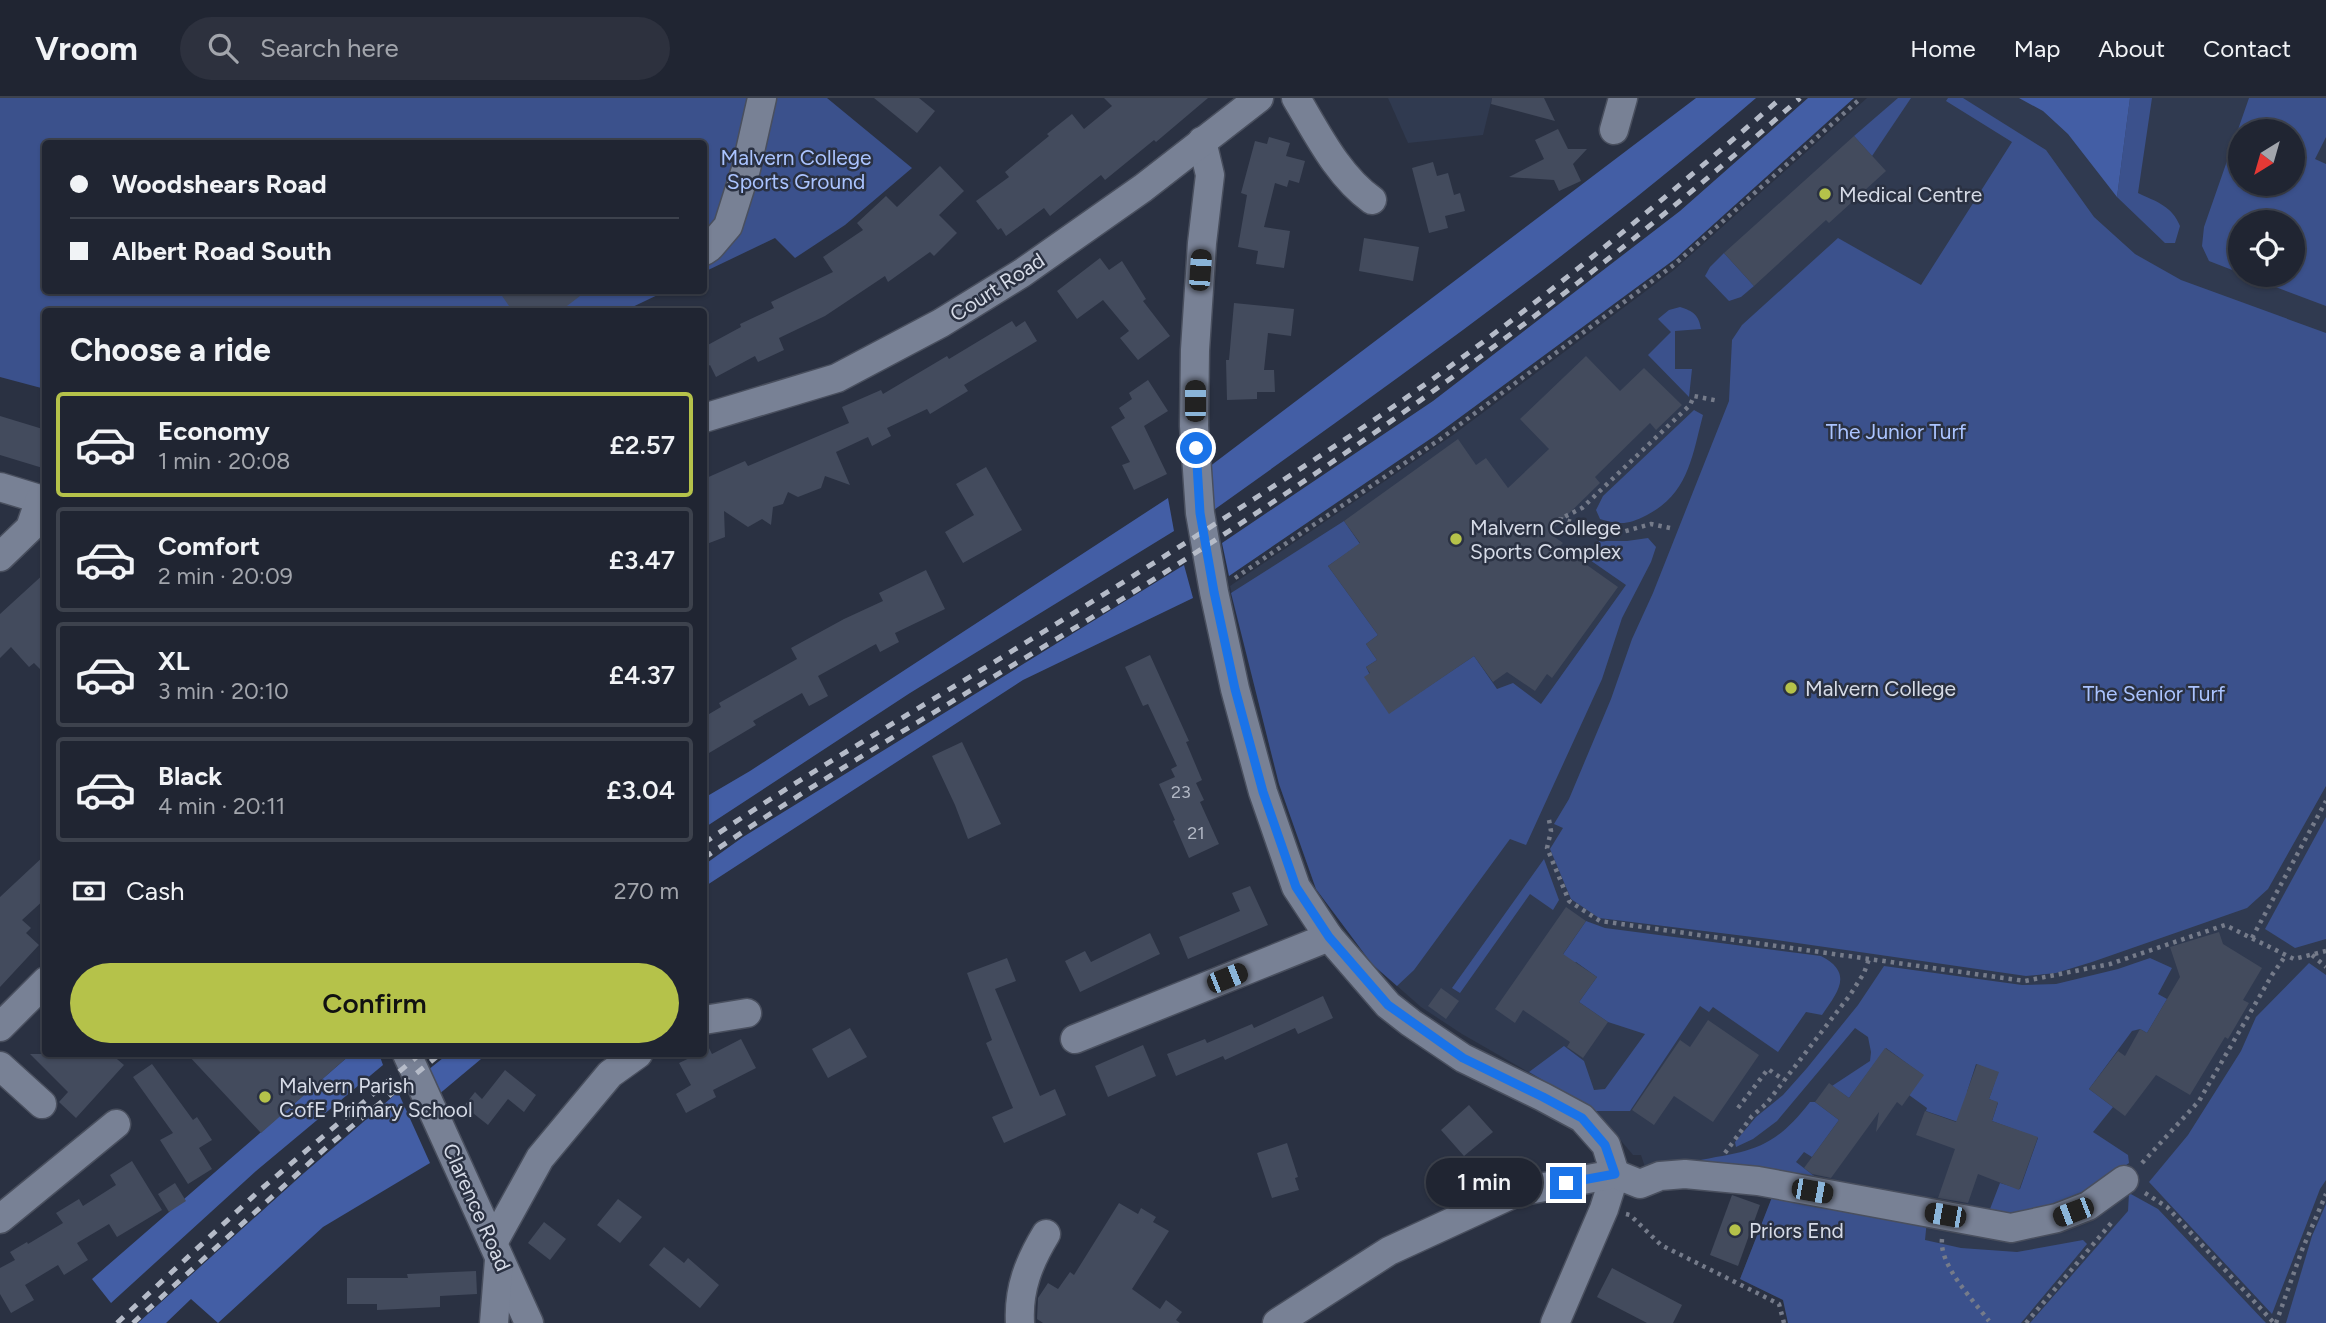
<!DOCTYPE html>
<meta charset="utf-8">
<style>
:root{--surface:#202532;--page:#2d313e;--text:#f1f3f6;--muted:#a2a5ac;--line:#3d424d;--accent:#b5c24a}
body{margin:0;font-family:Figtree,sans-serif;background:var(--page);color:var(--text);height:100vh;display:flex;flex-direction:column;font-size:26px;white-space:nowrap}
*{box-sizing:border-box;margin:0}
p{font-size:23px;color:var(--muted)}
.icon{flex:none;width:38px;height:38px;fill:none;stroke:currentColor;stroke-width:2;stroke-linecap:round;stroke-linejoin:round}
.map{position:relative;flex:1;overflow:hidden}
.side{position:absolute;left:42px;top:210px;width:665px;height:749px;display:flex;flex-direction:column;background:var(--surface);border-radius:7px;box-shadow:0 2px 5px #0004,0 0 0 2px var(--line)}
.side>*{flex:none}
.banner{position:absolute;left:42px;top:42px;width:665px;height:154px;border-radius:7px;box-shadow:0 2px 5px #0004,0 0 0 2px var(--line);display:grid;align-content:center;height:154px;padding:0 28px;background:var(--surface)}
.needle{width:46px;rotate:217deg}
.buttons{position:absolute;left:2228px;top:21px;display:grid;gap:14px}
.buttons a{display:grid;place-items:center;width:77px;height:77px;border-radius:50%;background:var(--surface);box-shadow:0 2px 5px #0004,0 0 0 2px var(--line);font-size:35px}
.end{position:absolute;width:32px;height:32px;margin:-16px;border:9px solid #1a73e8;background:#fff;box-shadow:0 0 0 4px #fff}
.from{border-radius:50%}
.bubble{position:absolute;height:49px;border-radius:24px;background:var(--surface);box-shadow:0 2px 5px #0004,0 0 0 2px var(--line);font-size:23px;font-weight:600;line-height:49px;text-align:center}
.car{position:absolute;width:21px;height:42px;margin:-21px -10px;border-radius:9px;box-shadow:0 0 5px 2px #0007;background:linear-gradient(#222 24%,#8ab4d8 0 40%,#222 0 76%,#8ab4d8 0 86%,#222 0)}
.banner b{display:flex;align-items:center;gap:24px;height:66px;font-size:26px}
.banner b+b{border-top:2px solid var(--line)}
.banner i{width:18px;height:18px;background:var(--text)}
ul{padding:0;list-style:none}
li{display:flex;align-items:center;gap:21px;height:105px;margin:0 14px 10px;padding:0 14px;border:4px solid var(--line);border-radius:7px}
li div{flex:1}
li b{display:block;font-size:26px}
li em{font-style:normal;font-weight:600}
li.active{border-color:var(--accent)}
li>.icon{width:63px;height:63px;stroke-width:1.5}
h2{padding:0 28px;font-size:32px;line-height:84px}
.pay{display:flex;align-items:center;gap:18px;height:77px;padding:0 28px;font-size:26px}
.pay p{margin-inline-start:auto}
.primary-button{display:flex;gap:14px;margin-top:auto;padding:14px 28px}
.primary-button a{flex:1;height:80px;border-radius:42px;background:var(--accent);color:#111;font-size:28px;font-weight:600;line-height:80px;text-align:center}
header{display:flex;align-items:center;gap:42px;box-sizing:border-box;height:98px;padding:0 35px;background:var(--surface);border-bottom:2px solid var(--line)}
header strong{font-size:33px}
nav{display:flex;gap:38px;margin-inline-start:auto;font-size:24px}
.search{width:490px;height:63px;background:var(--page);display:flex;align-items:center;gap:18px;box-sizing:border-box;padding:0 24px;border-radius:38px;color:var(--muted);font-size:26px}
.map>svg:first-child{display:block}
.built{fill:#303a50;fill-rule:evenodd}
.green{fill:#3b518c;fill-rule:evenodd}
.forest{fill:#435ea5}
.building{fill:#434b5d}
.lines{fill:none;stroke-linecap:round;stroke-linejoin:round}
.minor-casing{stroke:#494f5e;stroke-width:31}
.path{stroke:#757b8a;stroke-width:4.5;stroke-dasharray:3.5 5;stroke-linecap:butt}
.minor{stroke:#788195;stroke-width:28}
.rail{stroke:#b5bbc8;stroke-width:5;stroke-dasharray:9 9;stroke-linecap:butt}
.route{stroke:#1a73e8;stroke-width:9}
.poi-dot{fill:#b5c24a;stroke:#2a3142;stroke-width:2.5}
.labels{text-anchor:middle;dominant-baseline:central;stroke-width:5;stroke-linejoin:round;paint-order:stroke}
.number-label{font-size:18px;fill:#b1b7c4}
.park-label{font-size:21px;fill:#abc4ff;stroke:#2a3142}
.poi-label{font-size:21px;fill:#d6dbe7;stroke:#2a3142;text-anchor:start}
.street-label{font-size:21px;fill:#d6dbe7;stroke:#2a3142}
</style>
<header>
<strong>Vroom</strong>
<div class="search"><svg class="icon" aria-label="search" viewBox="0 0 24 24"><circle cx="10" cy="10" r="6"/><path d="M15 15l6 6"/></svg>Search here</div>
<nav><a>Home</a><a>Map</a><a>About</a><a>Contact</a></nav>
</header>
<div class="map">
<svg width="2326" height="1225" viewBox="0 0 2326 1225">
<rect width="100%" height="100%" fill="#2a3142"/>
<!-- built -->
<g class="built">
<polygon points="1388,0 1492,0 1483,37 1408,45"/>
<path d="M1867 0H2326V1225H1788L1783 1202 1740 1181 1774 1095 1694 1087 1647 1092 1645 1069 1641 1057H1633L1596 1013 1462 936 1421 909 1372 866 1316 791 1279 686 1230 488 1453 337 1674 172ZM2240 33H2292V86H2240ZM2240 124H2292V177H2240Z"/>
</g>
<!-- green -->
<g class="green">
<polygon points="0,0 827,0 912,70 845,127 795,160 775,140 704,174 704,46 46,46 46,192 666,193 622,214 46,214 45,291 0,279"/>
<polygon points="1898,0 1911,0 1872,58 1854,38"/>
<polygon points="1948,0 1963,0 2046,52 2094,119 2135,156 2181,182 2326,235 2326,688 2268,791 2247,810 2092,864 2056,875 2026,878 1769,841 1599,820 1571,801 1550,751 1563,730 1554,726 1569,701 1611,601 1632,541 1653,495 1729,303 1732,242 1742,227 1838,140 1921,187 2012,44 1946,3"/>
<path d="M2130 0H2152L2138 95C2157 104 2172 108 2180 128L2175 145H2165L2117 99Z"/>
<path d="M2249 0H2326V39L2315 61 2326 66V208L2244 177H2292V124H2240V175L2209 163 2202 148 2204 129ZM2240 33H2292V86H2240Z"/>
<polygon points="1724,155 1754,188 1741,199 1729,203 1705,178 1710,169"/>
<path d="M1680 209C1693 213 1699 217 1701 231L1675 233V271H1692L1689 299 1648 257 1671 234 1658 221 1669 212Z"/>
<path d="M1694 312 1703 317C1692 359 1688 396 1647 417 1627 427 1621 427 1600 421L1596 412 1603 398Z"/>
<polygon points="1344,423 1360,446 1328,468 1378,537 1366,546 1377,562 1366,569 1389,615 1474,558 1497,591 1513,585 1541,606 1626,487 1587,460 1599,443 1627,443 1648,440 1656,449 1651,464 1622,520 1602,581 1526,747 1510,741 1414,872 1397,888 1372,866 1316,791 1279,686 1231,495"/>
<polygon points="2326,719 2326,841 2295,850 2265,831"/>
<polygon points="1544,761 1559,802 1553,812 1530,796 1460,895 1452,890"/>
<path d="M1586 823 1605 830 1821 858C1854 875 1838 894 1822 917L1806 914 1778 954 1713 909 1709 914 1700 908 1630 1013H1596L1529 974 1564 948 1584 963 1594 992 1605 991 1645 936 1608 924 1579 904 1597 879 1576 864 1544 884Z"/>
<path d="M2150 860 2172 870 2158 896 2167 901 2147 935 2140 931 2132 933 2089 991 2113 1009 2093 1034 2128 1057 2129 1065C2095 1090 2032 1126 1990 1111L2000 1085 2020 1091 2038 1040 1992 1023 1998 1005 1989 1001 1998 975 1976 966 1967 994 1974 997 1964 1026 1926 1013 1927 1010 1909 997 1923 977 1886 950 1849 1000 1832 988 1870 963 1871 954 1868 939 1855 930 1777 1023 1753 1041 1736 1049 1735 1044 1756 1019 1783 997 1807 970 1858 907 1884 868 2022 887 2056 886 2118 871Z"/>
<polygon points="2309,865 2326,877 2326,1082 2320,1091 2272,1216 2149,1084 2188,1037 2241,953 2256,919"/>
<path d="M1810 1004H1815L1839 1022 1812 1059 1804 1054 1796 1064 1826 1087 1686 1065C1747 1052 1769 1057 1810 1004Z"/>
<polygon points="1774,1094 1927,1122 1925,1142 1961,1150 2017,1154 2083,1142 2087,1146 2021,1225 1788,1225 1783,1202 1740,1181"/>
<polygon points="2129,1095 2158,1111 2266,1225 2030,1225 2128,1113"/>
<polygon points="2326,1106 2326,1225 2286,1225 2312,1138"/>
</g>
<!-- forest -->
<g class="forest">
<path d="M1696 0H1756C1582 150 1397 281 1211 414L1205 372Z"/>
<polygon points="1808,0 1854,0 1675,161 1436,337 1229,478 1222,445 1433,303 1680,113"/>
<polygon points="2019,0 2130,0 2117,99 2068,36 2043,13"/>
<polygon points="1168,400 1174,433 910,595 704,730 704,700 750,673"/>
<polygon points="1184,467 1193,500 1023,582 704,789 704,767 743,739"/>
<polygon points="351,956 379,956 383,967 256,1073 111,1205 92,1181"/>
<polygon points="448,956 487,956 438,997 428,972"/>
<polygon points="398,994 430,1065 323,1129 218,1225 191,1201 166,1225 138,1225 304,1075"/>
</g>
<!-- building -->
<g class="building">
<polygon points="874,0 919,0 935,13 917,35"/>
<polygon points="1104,0 1208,0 1156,44 1154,42 1105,82 1101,77 1050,118 1044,110 1006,138 1001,130 998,132 976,103 1009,79 1005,74 1049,38 1047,36 1072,16 1084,31 1112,8"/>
<polygon points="1492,0 1544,0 1555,23 1491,6"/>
<polygon points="1558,31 1568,51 1587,51 1573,66 1581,83 1559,93 1554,82 1509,79 1544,61 1535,42"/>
<polygon points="1854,38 1886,73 1829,125 1826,122 1754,188 1724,155"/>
<polygon points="1269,39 1290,45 1286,58 1305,63 1299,85 1289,82 1287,89 1275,85 1264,129 1290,133 1284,170 1256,166 1258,153 1238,149 1247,97 1241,95 1255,43 1267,46"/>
<polygon points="1433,64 1437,78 1448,75 1454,97 1460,95 1465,113 1445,118 1448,130 1429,135 1412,70"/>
<polygon points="940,68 964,93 939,117 957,135 934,158 930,154 888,184 885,178 825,218 779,240 784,252 758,264 755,258 716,279 710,267 704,271 704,249 741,229 740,226 774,210 771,204 833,174 823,159 863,132 857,125 886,98 897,109"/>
<polygon points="1364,140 1419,149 1413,183 1359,173"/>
<polygon points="1100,160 1109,172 1122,163 1146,201 1143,203 1170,238 1138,262 1120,240 1129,233 1103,202 1077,221 1057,193"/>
<polygon points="498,192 588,192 559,214 513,214"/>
<polygon points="1234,205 1294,211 1291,238 1268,235 1264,272 1274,272 1275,294 1257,294 1257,301 1227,302 1226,262 1229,262"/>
<polygon points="1012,223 1016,229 1025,223 1037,243 964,287 968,293 930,316 927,311 887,330 891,338 872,348 868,339 836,354 850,387 825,378 821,390 798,399 788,394 783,406 773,409 771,427 762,421 748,429 724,413 725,439 704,447 704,381 745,363 748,368 849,325 842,309 881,292 883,296 947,258 949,261"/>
<polygon points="1586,258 1620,293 1644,270 1682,307 1656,332 1650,325 1595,379 1600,385 1549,435 1563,445 1560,448 1618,489 1552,580 1547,576 1535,593 1507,574 1493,584 1474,558 1389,616 1364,579 1370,575 1366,569 1377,562 1366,546 1378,537 1328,468 1360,445 1344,423 1458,341 1476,367 1486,360 1508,390 1549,351 1520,321"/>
<polygon points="1148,282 1168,313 1144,328 1167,376 1134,392 1122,367 1130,364 1111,329 1125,320 1119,310 1132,301 1129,295"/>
<polygon points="0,318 46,332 46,371 0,357"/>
<polygon points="986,369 1022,432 963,465 945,434 974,417 956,386"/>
<polygon points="926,472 945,511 895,535 899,544 880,554 876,546 818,578 828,598 809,608 802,595 753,623 756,627 704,658 704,619 721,609 719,605 797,561 791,550 844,521 883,503 879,495"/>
<polygon points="46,474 46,577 34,565 29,569 11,549 0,560 0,516"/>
<polygon points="1150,557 1189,643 1186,644 1202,682 1196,685 1204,702 1200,704 1219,746 1189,760 1173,723 1175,722 1159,686 1175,679 1171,671 1177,668 1148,606 1143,608 1125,569"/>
<polygon points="962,644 1001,726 968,741 955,707 932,658"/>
<polygon points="46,756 46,800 22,822 31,830 26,835 39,847 0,889 0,799"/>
<polygon points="1250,788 1268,827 1188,861 1179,839 1240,813 1232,795"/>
<polygon points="1566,809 1586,823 1563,856 1597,879 1579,904 1608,924 1583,960 1567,949 1570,944 1523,912 1515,925 1495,911"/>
<polygon points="2219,834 2223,846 2262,870 2243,902 2249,905 2228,941 2225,939 2190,997 2156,977 2125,1018 2089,991 2118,953 2125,958 2140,931 2147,935 2180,879 2170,849"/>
<polygon points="1150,835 1160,856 1080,894 1065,863 1085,853 1091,864"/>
<polygon points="1007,860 1016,883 995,891 1040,998 1055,991 1066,1017 1004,1045 992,1019 1013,1010 986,945 992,942 967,875"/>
<polygon points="1441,890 1459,903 1446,921 1428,908"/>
<polygon points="1323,898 1333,920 1298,936 1295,930 1225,962 1223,958 1176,978 1167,956 1205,941 1207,945 1252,926 1254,930"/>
<polygon points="1708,922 1759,957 1713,1024 1674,998 1654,1027 1632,1012 1680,942 1690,949"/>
<polygon points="850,930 867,959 828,980 812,951"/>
<polygon points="741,941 756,970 713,992 716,999 686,1015 676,996 691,987 679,965 698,956 704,956 704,953 709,950 712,956"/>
<polygon points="1143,947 1156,978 1108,999 1095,968"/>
<polygon points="1885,950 1924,977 1902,1008 1897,1004 1876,1034 1879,1014 1831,1080 1812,1076 1804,1070 1839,1022 1815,1004 1829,985 1849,1000"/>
<polygon points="30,956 111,956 124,967 76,1020 59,1004 68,994"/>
<polygon points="187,956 351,956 261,1035"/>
<polygon points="152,966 193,1022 197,1019 212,1042 199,1050 212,1071 188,1086 160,1042 173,1035 133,979"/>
<polygon points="1977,966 1999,974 1989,1001 1998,1004 1992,1023 2038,1039 2019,1092 1978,1076 1968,1105 1938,1100 1955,1051 1916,1037 1925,1013 1956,1024"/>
<polygon points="505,972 536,997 524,1014 508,1001 488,1027 464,1008 475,994 482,1001"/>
<polygon points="1469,1007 1493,1034 1464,1058 1441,1032"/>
<polygon points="1287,1045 1298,1079 1295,1080 1299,1092 1272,1100 1257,1055"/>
<polygon points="132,1063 162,1112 117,1139 109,1126 77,1145 88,1162 64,1177 58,1167 25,1187 34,1202 11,1215 0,1196 0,1170 15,1162 10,1154 27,1144 28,1146 63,1125 56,1115 79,1101 83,1108 116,1087 110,1077"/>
<polygon points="175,1085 186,1103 169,1114 158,1096"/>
<polygon points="1732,1097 1760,1107 1738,1168 1710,1157"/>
<polygon points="618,1101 642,1119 620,1145 597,1127"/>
<polygon points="1119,1105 1138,1116 1141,1110 1156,1119 1153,1124 1169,1133 1132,1191 1160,1211 1166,1202 1182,1214 1176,1222 1180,1225 1043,1225 1037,1221 1038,1200 1048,1185 1058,1191 1070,1174 1074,1177"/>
<polygon points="544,1124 566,1141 550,1162 528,1145"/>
<polygon points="664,1149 684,1165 688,1160 719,1187 700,1210 649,1167"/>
<polygon points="1612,1170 1682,1207 1673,1225 1647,1225 1597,1199"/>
<polygon points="476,1173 477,1196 440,1198 440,1209 377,1212 377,1206 347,1206 347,1180 408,1180 407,1176"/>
</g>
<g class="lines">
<!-- minor casing -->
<g class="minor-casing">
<g id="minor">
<path d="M1296 0C1317 35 1338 78 1372 102"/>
<polyline points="1614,32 1623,0"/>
<polyline points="1202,43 1210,77 1202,145 1195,252 1194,328 1200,415 1214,494 1235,591 1263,694 1296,789 1329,839 1388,907 1411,925 1463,960 1543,999 1582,1020 1606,1047 1615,1076 1604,1111 1555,1225"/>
<polyline points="704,153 710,149 728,128 746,71 762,0"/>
<polyline points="704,320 837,280 941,225 1022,175 1143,90 1259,0"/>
<polyline points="0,389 46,403"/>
<polyline points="0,459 30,430 40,401"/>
<polyline points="704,922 747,915"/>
<polyline points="0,929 46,883"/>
<polyline points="1075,941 1329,839"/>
<polyline points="407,956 529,1225"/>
<polyline points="0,968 42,1006"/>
<polyline points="0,1121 116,1026"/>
<polyline points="493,1145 540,1060 610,976 638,956"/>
<polyline points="494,1225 499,1162"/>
<path d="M1020 1225C1018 1191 1029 1164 1046 1136"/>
<polyline points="1277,1225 1389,1153 1517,1094 1615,1076 1640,1086 1660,1078 1685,1076 1758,1083 2011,1130 2057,1120 2088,1108 2124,1082"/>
</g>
</g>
<!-- path -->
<g class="path">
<polyline points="1670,430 1651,426 1619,435 1560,421 1582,410 1690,307 1694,298 1719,303"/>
<polyline points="1235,480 1439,342 1675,166 1861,0"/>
<polyline points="1549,722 1551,733 1547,750 1569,803 1600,823 2025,883 2110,866 2225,827 2294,861 2326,853"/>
<polyline points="2252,840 2326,703"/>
<polyline points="2312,857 2326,869"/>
<polyline points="1738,1010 1768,971 1784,982"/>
<polyline points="1725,1055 1752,1018 1766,1006 1850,897 1864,875 1869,861"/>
<polyline points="2142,1065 2199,1003 2272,877 2286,857"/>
<polyline points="2145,1095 2167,1109 2274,1225"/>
<polyline points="1626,1116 1630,1117 1661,1147 1779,1206 1784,1225"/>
<path d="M1942 1141C1939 1167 1973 1202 1989 1223"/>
<polyline points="2026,1225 2113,1123"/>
<polyline points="2276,1225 2302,1152 2326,1096"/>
</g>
<!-- minor -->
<use href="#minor" class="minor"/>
<!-- rail -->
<g class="rail">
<path d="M704 745C805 676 912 615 1017 550 1131 480 1245 408 1356 334 1506 234 1645 118 1781 0"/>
<path d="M704 760C860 653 1028 562 1189 459 1404 321 1609 170 1800 0"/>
<polyline points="117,1225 260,1092 420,956"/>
<polyline points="133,1225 328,1048 440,956"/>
</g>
</g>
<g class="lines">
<!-- route -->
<polyline class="route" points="1196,350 1200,415 1214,494 1235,591 1263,694 1296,789 1329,839 1388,907 1463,960 1543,999 1582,1020 1605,1047 1615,1076 1566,1085"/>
</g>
<!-- markers -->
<g class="poi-dot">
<circle cx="1825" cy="96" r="7"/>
<circle cx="1456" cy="441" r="7"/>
<circle cx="1791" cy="590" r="7"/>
<circle cx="265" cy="999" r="7"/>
<circle cx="1735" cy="1132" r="7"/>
</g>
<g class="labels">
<!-- number labels -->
<g class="number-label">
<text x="1181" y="694">23</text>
<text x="1196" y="735">21</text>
</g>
<!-- park labels -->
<g class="park-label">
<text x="796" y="59">Malvern College<tspan x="796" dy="24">Sports Ground</tspan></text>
<text x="1896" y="333">The Junior Turf</text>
<text x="2154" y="595">The Senior Turf</text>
</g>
<!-- poi labels -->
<g class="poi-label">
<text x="1839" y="96">Medical Centre</text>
<text x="1470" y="429">Malvern College<tspan x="1470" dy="24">Sports Complex</tspan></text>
<text x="1805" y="590">Malvern College</text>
<text x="279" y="987">Malvern Parish<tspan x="279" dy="24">CofE Primary School</tspan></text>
<text x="1749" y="1132">Priors End</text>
</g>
<!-- street labels -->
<g class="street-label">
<text transform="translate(997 189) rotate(-33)">Court Road</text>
<text transform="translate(477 1109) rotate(66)">Clarence Road</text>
</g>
</g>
</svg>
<div class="buttons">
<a><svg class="needle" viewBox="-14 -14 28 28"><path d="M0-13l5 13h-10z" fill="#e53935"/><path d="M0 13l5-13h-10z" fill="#a2a5ac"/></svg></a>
<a><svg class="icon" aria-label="locate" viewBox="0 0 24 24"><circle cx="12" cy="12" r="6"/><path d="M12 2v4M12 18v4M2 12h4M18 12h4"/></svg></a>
</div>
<i class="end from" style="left:1196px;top:350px"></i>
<i class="end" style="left:1566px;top:1085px"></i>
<div class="bubble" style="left:1426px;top:1060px;width:116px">1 min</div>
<i class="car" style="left:1200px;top:172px;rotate:4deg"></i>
<i class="car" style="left:1195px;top:303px;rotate:0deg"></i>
<i class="car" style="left:1227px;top:880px;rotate:68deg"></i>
<i class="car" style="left:1812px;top:1093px;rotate:100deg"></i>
<i class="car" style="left:2073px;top:1114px;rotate:249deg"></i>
<i class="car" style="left:1945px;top:1117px;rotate:280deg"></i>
<div class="banner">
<b><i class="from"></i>Woodshears Road</b>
<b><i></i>Albert Road South</b>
</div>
<section class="side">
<h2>Choose a ride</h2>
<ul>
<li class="active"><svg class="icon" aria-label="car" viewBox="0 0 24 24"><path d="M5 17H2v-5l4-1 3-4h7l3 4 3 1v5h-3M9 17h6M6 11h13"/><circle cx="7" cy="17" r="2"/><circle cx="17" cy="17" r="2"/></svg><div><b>Economy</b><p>1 min · 20:08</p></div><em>£2.57</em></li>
<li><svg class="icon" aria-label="car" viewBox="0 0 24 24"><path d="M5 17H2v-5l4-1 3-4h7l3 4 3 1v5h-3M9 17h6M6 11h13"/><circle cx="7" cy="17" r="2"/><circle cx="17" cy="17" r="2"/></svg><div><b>Comfort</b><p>2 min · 20:09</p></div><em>£3.47</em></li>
<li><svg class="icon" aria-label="car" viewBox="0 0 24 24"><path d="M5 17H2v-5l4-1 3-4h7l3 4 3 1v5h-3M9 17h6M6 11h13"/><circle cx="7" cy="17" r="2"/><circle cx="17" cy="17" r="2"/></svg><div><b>XL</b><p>3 min · 20:10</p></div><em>£4.37</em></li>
<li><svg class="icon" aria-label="car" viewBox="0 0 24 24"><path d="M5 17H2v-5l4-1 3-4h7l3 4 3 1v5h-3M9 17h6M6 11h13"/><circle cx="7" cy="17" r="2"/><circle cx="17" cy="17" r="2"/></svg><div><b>Black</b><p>4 min · 20:11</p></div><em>£3.04</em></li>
</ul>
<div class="pay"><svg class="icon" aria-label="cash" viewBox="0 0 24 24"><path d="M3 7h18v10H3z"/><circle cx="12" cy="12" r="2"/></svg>Cash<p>270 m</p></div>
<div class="primary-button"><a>Confirm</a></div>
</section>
</div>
